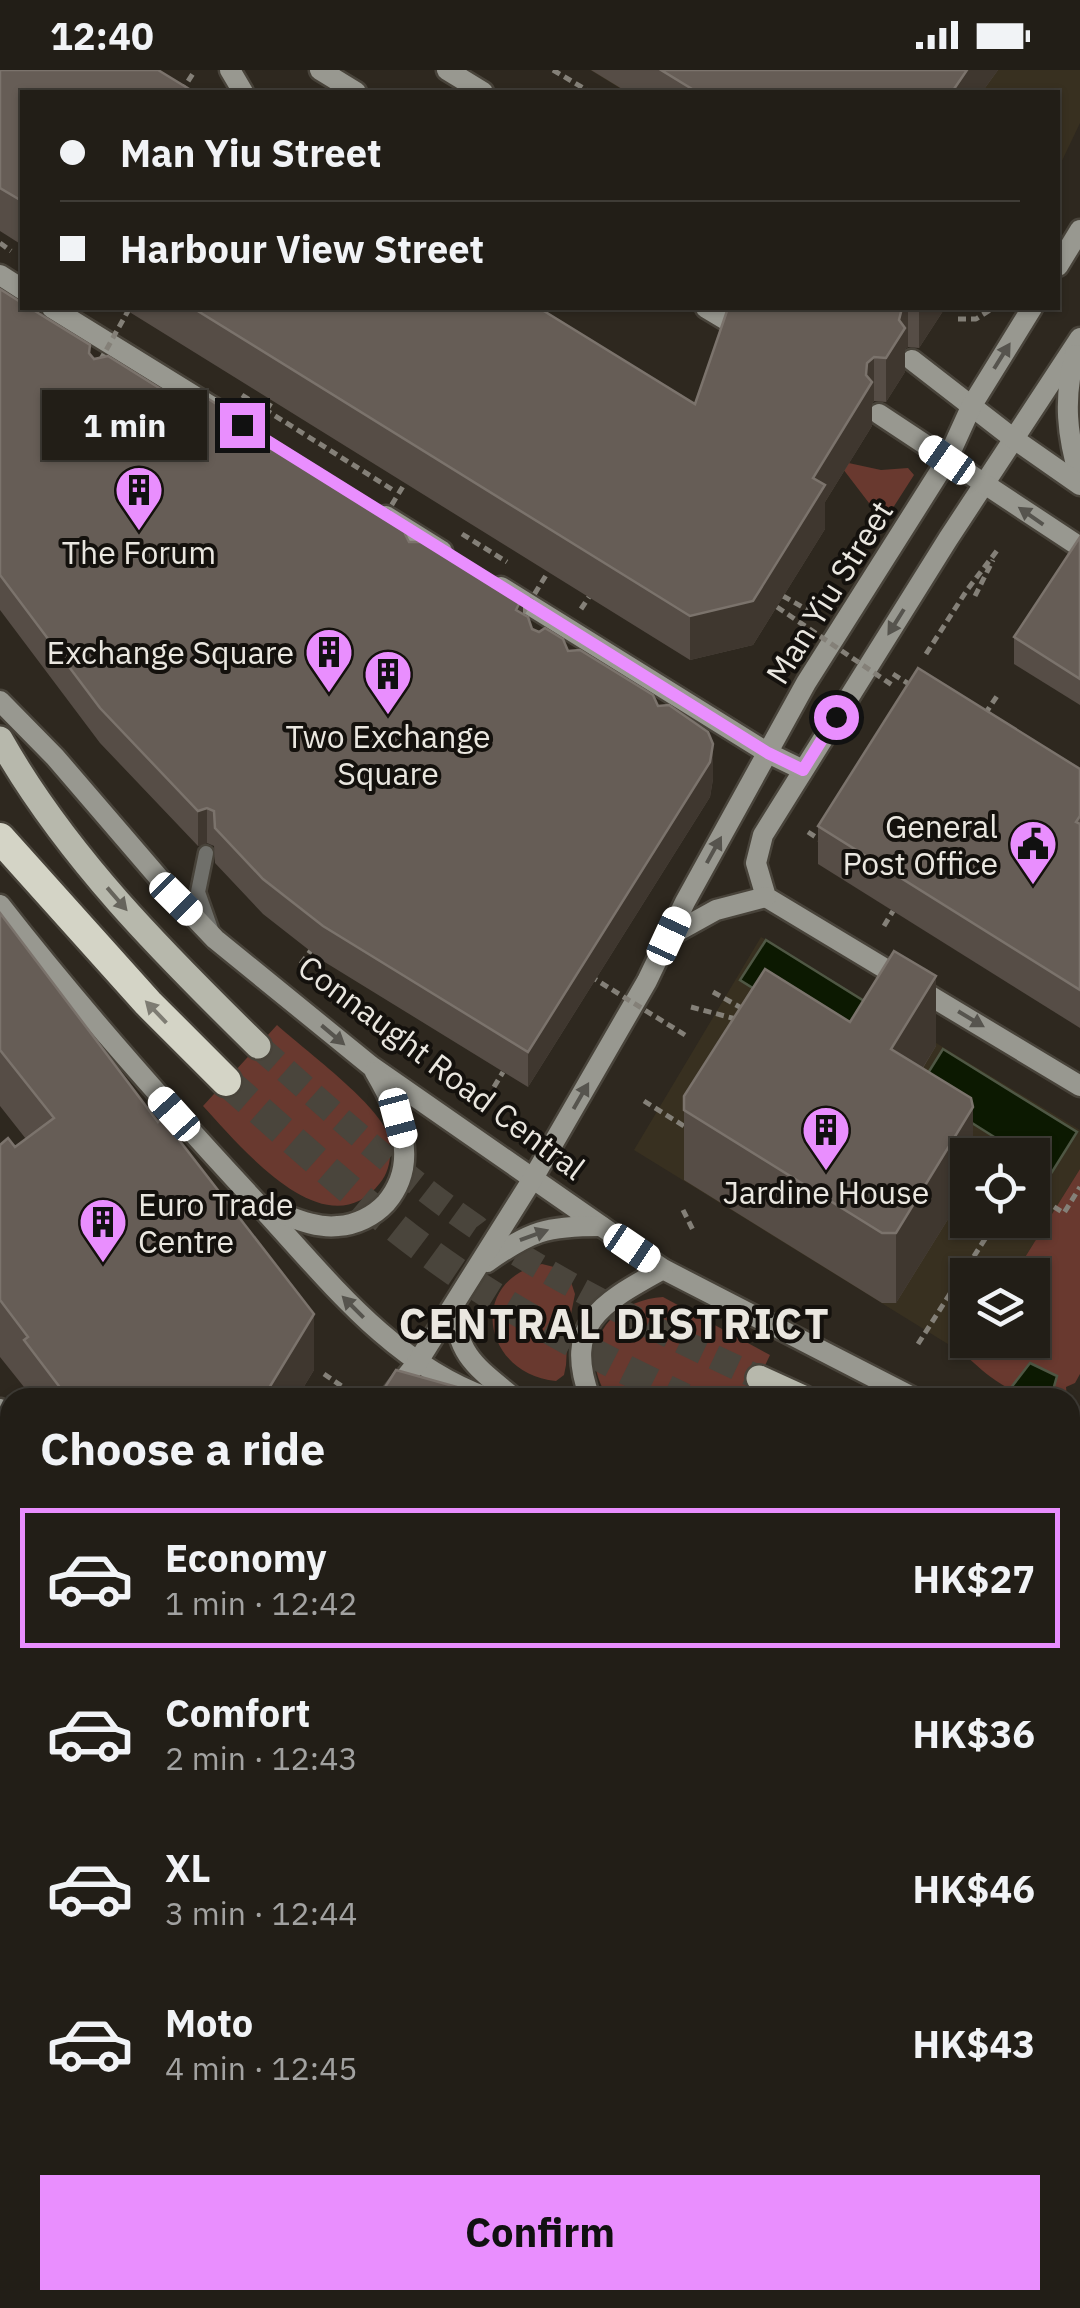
<!DOCTYPE html>
<meta charset="utf-8">
<style>
:root{--surface:#221e17;--page:#2e2b24;--text:#f1f3f6;--muted:#a2a2a1;--line:#3f3c36;--accent:#e98efe}
body{margin:0;font-family:"IBM Plex Sans",sans-serif;background:var(--page);color:var(--text);height:100vh;display:flex;flex-direction:column;font-size:38px;white-space:nowrap}
*{box-sizing:border-box;margin:0}
p{font-size:32px;color:var(--muted)}
.icon{flex:none;width:55px;height:55px;fill:none;stroke:currentColor;stroke-width:2;stroke-linecap:round;stroke-linejoin:round}
.map{position:relative;flex:1;overflow:hidden}
.panel{position:absolute;left:0px;top:1318px;width:1080px;height:922px;display:flex;flex-direction:column;background:var(--surface);border-radius:30px 30px 0 0;box-shadow:0 2px 8px #0004,0 0 0 2px var(--line)}
.panel>*{flex:none}
.top-card{position:absolute;left:20px;top:20px;width:1040px;height:220px;border-radius:0px;box-shadow:0 2px 8px #0004,0 0 0 2px var(--line);display:grid;align-content:center;height:220px;padding:0 40px;background:var(--surface)}
.buttons{position:absolute;left:950px;top:1068px;display:grid;gap:20px}
.buttons a{display:grid;place-items:center;width:100px;height:100px;border-radius:0px;background:var(--surface);box-shadow:0 2px 8px #0004,0 0 0 2px var(--line);font-size:50px}
.end{position:absolute;width:45px;height:45px;margin:-22px;border:12px solid #e98efe;background:#111;box-shadow:0 0 0 5px #111}
.from{border-radius:50%}
.bubble{position:absolute;height:70px;border-radius:0px;background:var(--surface);box-shadow:0 2px 8px #0004,0 0 0 2px var(--line);font-size:32px;font-weight:800;line-height:70px;text-align:center}
.car{position:absolute;width:30px;height:60px;margin:-30px -15px;border-radius:12px;box-shadow:0 0 8px 2px #0007;background:linear-gradient(#fff 24%,#345 0 40%,#fff 0 76%,#345 0 86%,#fff 0)}
.top-card b{display:flex;align-items:center;gap:35px;height:95px;font-size:38px}
.top-card b+b{border-top:2px solid var(--line)}
.top-card i{width:25px;height:25px;background:var(--text)}
ul{padding:0;list-style:none}
li{display:flex;align-items:center;gap:30px;height:140px;margin:0 20px 15px;padding:0 20px;border:5px solid transparent;border-radius:0px}
li div{flex:1}
li b{display:block;font-size:38px}
li em{font-style:normal;font-weight:800}
li.current{border-color:var(--accent)}
li>.icon{width:90px;height:90px;stroke-width:1.5}
h2{padding:0 40px;font-size:45px;line-height:120px}
.action{display:flex;gap:20px;margin-top:auto;padding:20px 40px}
.action a{flex:1;height:115px;border-radius:0px;background:var(--accent);color:#111;font-size:40px;font-weight:800;line-height:115px;text-align:center}
.status{display:flex;justify-content:space-between;align-items:center;height:70px;padding:0 50px;background:var(--surface);direction:ltr}
.status svg{height:28px;fill:currentColor}
.map>svg:first-child{display:block}
.built{fill:#383020;fill-rule:evenodd}
.green{fill:#69392f}
.water{fill:#0c1901;stroke:#4f5744;stroke-width:2.5}
.lines{fill:none;stroke-linecap:round;stroke-linejoin:round}
.primary-tunnel{stroke:#4a453c;stroke-width:25;stroke-dasharray:25 12;stroke-linecap:butt}
.highway-tunnel{stroke:#4a453c;stroke-width:30;stroke-dasharray:30 15;stroke-linecap:butt}
.lane-casing{stroke:#48433a;stroke-width:19}
.secondary-casing{stroke:#48433a;stroke-width:25}
.primary-casing{stroke:#48433a;stroke-width:30}
.highway-casing{stroke:#48433a;stroke-width:35}
.path{stroke:#848078;stroke-width:5;stroke-dasharray:8 5;stroke-linecap:butt}
.lane{stroke:#70706b;stroke-width:14}
.secondary{stroke:#989890;stroke-width:20}
.primary{stroke:#b7b8ac;stroke-width:25}
.highway{stroke:#d4d4c6;stroke-width:30}
.tram{stroke:#9c9890;stroke-width:2.5}
.path-bridge{stroke:#848078;stroke-width:5;stroke-dasharray:8 5;stroke-linecap:butt}
.wall{fill:#564d46}
.shaded-wall{fill:#3f372f}
.building{fill:#665d56;stroke:#7b736c;stroke-width:2.5}
.oneway{fill:#56544e}
.oneway2{fill:#66645c}
.oneway3{fill:#7e7c73}
.route{stroke:#e98efe;stroke-width:12}
.labels{text-anchor:middle;dominant-baseline:central;stroke-width:8;stroke-linejoin:round;paint-order:stroke}
.poi-label{font-size:32px;fill:#eae7e0;stroke:#14110d}
.street-label{font-size:32px;fill:#eae7e0;stroke:#14110d}
.district-label{font-size:42px;font-weight:bold;letter-spacing:2.5px;fill:#eae7e0;stroke:#14110d}
</style>
<div class="status"><b>12:40</b><svg viewBox="0 0 49 12"><path d="M0 12V9h3v3zM5 12V6h3v6zM10 12V3h3v9zM15 12V0h3v12zM26 1h20v11H26zM47 4h2v5h-2z"/></svg></div>
<div class="map">
<svg width="1080" height="2238" viewBox="0 0 1080 2238">
<rect width="100%" height="100%" fill="#2e281f"/>
<!-- built -->
<g class="built">
<polygon points="590,0 1080,0 1080,53 1058,99 1058,22 626,22"/>
<path d="M761 867 1080 1060V1099L1014 1205H968V1270H973L964 1284 634 1080ZM968 1085H1032V1150H968Z"/>
</g>
<!-- green -->
<g class="green">
<polygon points="844,392 881,400 908,398 914,405 882,455 876,456 869,433 843,399"/>
<path d="M277 955C305 980 374 1031 387 1062 393 1078 391 1100 380 1113 326 1182 240 1076 203 1036Z"/>
<path d="M1080 1099V1304L1075 1313 1066 1317 1067 1327C1015 1327 1002 1319 964 1284L973 1270H1032V1205H1014Z"/>
<path d="M542 1194 558 1198 570 1209 575 1224 568 1259 566 1295 564 1305 556 1311C483 1304 466 1211 542 1194Z"/>
<path d="M663 1227 770 1285 750 1327 608 1328C576 1278 607 1231 663 1227Z"/>
<polygon points="1070,1924 1080,1927 1080,2228 1070,2225"/>
</g>
<!-- water -->
<g class="water">
<polygon points="766,870 888,946 862,986 740,910"/>
<polygon points="943,979 1077,1062 1052,1102 1033,1091 1032,1085 1023,1085 918,1019"/>
<polygon points="1030,1293 1057,1306 1051,1327 1030,1327 1010,1319"/>
</g>
<g class="lines">
<!-- primary-tunnel -->
<path class="primary-tunnel" d="M258 976C329 1038 398 1104 476 1157 565 1217 662 1263 759 1308"/>
<!-- highway-tunnel -->
<path class="highway-tunnel" d="M226 1011C301 1076 374 1146 456 1202 528 1251 606 1291 684 1328"/>
<!-- lane casing -->
<g class="lane-casing">
<g id="lane">
<polyline points="206,783 198,822 211,859"/>
<polyline points="0,1417 10,1431"/>
</g>
</g>
<!-- secondary casing -->
<g class="secondary-casing">
<g id="secondary">
<polyline points="230,0 243,22"/>
<polyline points="320,0 356,22"/>
<polyline points="447,0 483,22"/>
<polyline points="1058,196 1080,160"/>
<polyline points="0,205 22,219"/>
<polyline points="52,238 222,343"/>
<polyline points="706,238 736,256"/>
<polyline points="1080,268 948,469 763,765 756,793 766,827 1080,1016"/>
<path d="M1075 285C1063 329 1067 366 1080 409"/>
<polyline points="912,290 1014,369 1080,415"/>
<polyline points="879,344 1080,477"/>
<polyline points="386,446 442,481"/>
<polyline points="501,517 768,683 803,700"/>
<polyline points="0,631 55,687 177,829 215,869 371,996 663,1199 914,1328"/>
<path d="M0 835C81 939 168 1037 258 1134 326 1207 390 1293 488 1328"/>
<polyline points="669,866 716,840 766,827"/>
<path d="M262 1137C286 1144 312 1159 338 1156 356 1155 374 1146 386 1133 421 1092 399 1043 375 1002"/>
<path d="M487 1192C531 1161 546 1156 601 1156"/>
<path d="M455 1235C455 1285 478 1298 514 1328"/>
<polyline points="389,1328 417,1293 532,1110 647,911 685,832 806,613 947,390 972,335 1032,238"/>
<path d="M590 1328C562 1252 604 1232 663 1199"/>
<polyline points="0,1339 10,1352"/>
<polyline points="1070,1397 1080,1402"/>
<polyline points="0,1739 10,1731"/>
<polyline points="1070,1858 1080,1861"/>
<polyline points="911,2230 941,2238"/>
</g>
</g>
<!-- primary casing -->
<g class="primary-casing">
<g id="primary">
<path d="M0 669C66 786 163 883 258 976"/>
<polyline points="759,1308 803,1328"/>
<polyline points="1070,1448 1080,1452"/>
</g>
</g>
<!-- highway casing -->
<g class="highway-casing">
<g id="highway">
<polyline points="0,768 148,933 226,1011"/>
<polyline points="1070,1498 1080,1504"/>
</g>
</g>
<!-- path -->
<g class="path">
<polyline points="553,0 590,22"/>
<polyline points="181,22 194,2"/>
<polyline points="0,173 11,181"/>
<polyline points="958,249 976,249 993,238"/>
<polyline points="242,325 393,420"/>
<polyline points="462,464 507,492"/>
<polyline points="783,526 813,543"/>
<polyline points="975,526 993,490"/>
<polyline points="581,539 589,527"/>
<polyline points="926,584 967,520 999,478"/>
<polyline points="893,604 912,616"/>
<polyline points="985,644 997,626"/>
<polyline points="808,762 822,771"/>
<polyline points="884,856 893,841"/>
<polyline points="301,894 314,876"/>
<polyline points="713,922 745,940"/>
<polyline points="691,937 736,949"/>
<polyline points="494,1017 503,1002"/>
<polyline points="644,1031 687,1058"/>
<polyline points="1032,1123 1064,1143 1080,1117"/>
<polyline points="956,1136 968,1143"/>
<polyline points="683,1140 694,1162"/>
<polyline points="978,1150 991,1159"/>
<polyline points="918,1274 997,1150"/>
<polyline points="324,1304 359,1328"/>
<polyline points="334,1328 335,1325"/>
<polyline points="1071,1832 1078,1806"/>
<polyline points="1070,2103 1080,2106"/>
<polyline points="1070,2151 1080,2154"/>
<polyline points="1076,2238 1080,2222"/>
</g>
<!-- lane -->
<use href="#lane" class="lane"/>
<!-- secondary -->
<use href="#secondary" class="secondary"/>
<!-- primary -->
<use href="#primary" class="primary"/>
<!-- highway -->
<use href="#highway" class="highway"/>
<!-- tram -->
<g class="tram">
<polyline points="0,1379 10,1394"/>
<polyline points="770,2230 798,2238"/>
<polyline points="814,2230 843,2238"/>
</g>
<!-- path-bridge -->
<g class="path-bridge">
<polyline points="100,291 128,241"/>
<polyline points="253,362 272,331"/>
<polyline points="385,446 405,413"/>
<polyline points="777,537 895,617"/>
<polyline points="521,546 548,502"/>
<polyline points="590,906 685,965"/>
<polyline points="779,2238 781,2230"/>
</g>
</g>
<!-- wall -->
<g class="wall">
<polygon points="0,0 22,22 22,175 0,161"/>
<polygon points="591,0 998,0 982,22 627,22"/>
<polygon points="0,219 90,284 94,289 193,339 408,470 523,544 532,559 658,636 713,709 710,727 528,1017 323,891 263,844 215,793 214,776 207,773 198,776 100,673 0,540"/>
<polygon points="123,238 539,238 695,334 728,238 945,238 919,278 908,277 905,279 905,302 886,332 874,331 872,333 872,356 825,432 825,459 753,575 690,590"/>
<polygon points="1080,467 1080,635 1014,594 1014,567"/>
<polygon points="1080,699 1080,958 818,794 818,756"/>
<polygon points="0,843 314,1300 297,1328 24,1326 24,1317 0,1287 0,1075 15,1077 26,1069 0,1036"/>
<polygon points="850,952 936,976 923,998 973,1085 968,1085 968,1117 896,1233 882,1233 684,1110 684,1026"/>
<polygon points="1070,1524 1080,1526 1080,1806 1070,1804"/>
<polygon points="10,1743 10,2197 0,2184 0,1750"/>
<polygon points="1070,1867 1080,1870 1080,1952 1076,1951 1070,1970"/>
<polygon points="35,2230 524,2230 514,2238 42,2238"/>
</g>
<!-- shaded-wall -->
<g class="shaded-wall">
<polygon points="967,0 998,0 982,22 952,22"/>
<polygon points="901,238 908,238 908,277 905,279 905,302 886,332 886,288 899,250"/>
<polygon points="919,238 945,238 919,278"/>
<polygon points="874,287 874,331 872,333 872,356 825,432 825,459 753,575 690,590 690,546 813,408 867,293"/>
<polygon points="523,526 523,561 516,540"/>
<polygon points="713,674 713,709 710,727 528,1017 528,982"/>
<polygon points="207,738 207,773 198,776 198,741"/>
<polygon points="936,906 936,976 891,1049 891,979"/>
<polygon points="973,1037 973,1085 968,1085 968,1117 896,1233 896,1163"/>
<polygon points="314,1244 314,1300 297,1328 263,1328"/>
<polygon points="10,1607 10,1653 0,1660 0,1614"/>
<polygon points="1076,1894 1076,1951 1070,1970 1070,1913"/>
<polygon points="1077,2106 1077,2163 1070,2186 1070,2129"/>
<polygon points="465,2230 524,2230 514,2238 454,2238"/>
</g>
<!-- building -->
<g class="building">
<polygon points="0,0 158,0 194,22 22,22 22,131 0,118"/>
<polygon points="661,0 967,0 952,22 697,22"/>
<polygon points="0,219 22,233 22,238 30,238 90,275 89,283 94,289 108,286 193,339 202,325 408,454 405,464 409,472 420,472 426,465 523,526 516,540 528,547 532,559 539,562 545,558 563,569 568,581 580,580 653,625 658,636 669,635 708,662 713,674 710,692 528,982 323,856 263,809 215,758 214,741 207,738 198,741 100,638 0,505"/>
<polygon points="193,238 539,238 695,334 728,238 902,238 899,250 905,258 886,288 874,287 867,293 866,305 872,312 813,408 825,415 753,531 690,546"/>
<polygon points="1080,467 1080,609 1014,567"/>
<polygon points="918,598 1080,699 1080,746 1076,752 1080,754 1080,920 818,756"/>
<polygon points="0,843 158,1052 162,1048 314,1244 263,1328 68,1328 24,1270 28,1267 0,1230 0,1075 8,1068 15,1077 54,1048 0,980"/>
<polygon points="894,881 936,906 891,979 971,1028 973,1037 896,1163 882,1163 684,1040 684,1026 765,899 850,952"/>
<polygon points="396,1300 496,1328 378,1328"/>
<polygon points="0,1421 5,1428 0,1431 10,1444 10,1607 0,1614"/>
<polygon points="1070,1524 1080,1526 1080,1774 1070,1771"/>
<polygon points="10,1743 10,2151 0,2138 0,1750"/>
<polygon points="1070,1867 1080,1870 1080,1895 1076,1894 1070,1913"/>
<polygon points="1070,2104 1077,2106 1070,2129"/>
<polygon points="71,2230 465,2230 454,2238 77,2238"/>
<polygon points="541,2230 737,2230 735,2238 531,2238"/>
<polygon points="776,2230 781,2238 761,2238"/>
</g>
<!-- one-way arrows -->
<defs><path id="oneway-solid" d="M-6-.8H1V-3.2L6.5 0L1 3.2V.8H-6Z" transform="scale(2.5)"/></defs>
<g class="oneway">
<use href="#oneway-solid" transform="translate(1002 286) rotate(-58)"/>
<use href="#oneway-solid" transform="translate(1031 446) rotate(-145)"/>
<use href="#oneway-solid" transform="translate(896 552) rotate(122)"/>
<use href="#oneway-solid" transform="translate(714 780) rotate(-61)"/>
<use href="#oneway-solid" transform="translate(971 949) rotate(31)"/>
<use href="#oneway-solid" transform="translate(333 965) rotate(40)"/>
<use href="#oneway-solid" transform="translate(581 1026) rotate(-60)"/>
<use href="#oneway-solid" transform="translate(534 1165) rotate(-20)"/>
<use href="#oneway-solid" transform="translate(353 1237) rotate(-135)"/>
</g>
<use class="oneway2" href="#oneway-solid" transform="translate(117 829) rotate(49)"/>
<use class="oneway3" href="#oneway-solid" transform="translate(156 942) rotate(-134)"/>
<g class="lines">
<!-- route -->
<polyline class="route" points="242,355 768,683 803,700 836,647"/>
</g>
<!-- icons -->
<defs>
<g id="building-pin" transform="scale(2.5)"><path d="M0 17L-7.5 6A9.5 9.5 0 1 1 7.5 6Z" fill="#e98efe" stroke="#14110d"/><path d="M-4-6H4V6H1V3H-1V6H-4ZM-2.5-4.3h1.7v1.8h-1.7ZM.8-4.3h1.7v1.8H.8ZM-2.5-1h1.7V.8h-1.7ZM.8-1h1.7V.8H.8Z" fill="#111"/></g>
<g id="civic-pin" transform="scale(2.5)"><path d="M0 17L-7.5 6A9.5 9.5 0 1 1 7.5 6Z" fill="#e98efe" stroke="#14110d"/><path d="M-.6-6.5H3V-4.5H.6V-3L4-1V1h2V6H-6V1h2V-1L-.6-3ZM-1.2 2.5V6h2.4V2.5Z" fill="#111"/></g>
</defs>
<g fill-rule="evenodd">
<use href="#building-pin" x="139" y="420"/>
<use href="#building-pin" x="329" y="582"/>
<use href="#building-pin" x="388" y="604"/>
<use href="#civic-pin" x="1033" y="774"/>
<use href="#building-pin" x="826" y="1060"/>
<use href="#building-pin" x="103" y="1152"/>
</g>
<g class="labels">
<!-- poi labels -->
<g class="poi-label">
<text x="139" y="482">The Forum</text>
<text x="294" y="582" text-anchor="end">Exchange Square</text>
<text x="388" y="666">Two Exchange<tspan x="388" dy="37">Square</tspan></text>
<text x="998" y="756" text-anchor="end">General<tspan x="998" dy="37">Post Office</tspan></text>
<text x="826" y="1122">Jardine House</text>
<text x="138" y="1134" text-anchor="start">Euro Trade<tspan x="138" dy="37">Centre</tspan></text>
</g>
<!-- street labels -->
<g class="street-label">
<text transform="translate(829 522) rotate(-58)">Man Yiu Street</text>
<text transform="translate(442 997) rotate(37)">Connaught Road Central</text>
</g>
<!-- district labels -->
<g class="district-label">
<text x="615" y="1253">CENTRAL DISTRICT</text>
</g>
</g>
</svg>
<div class="buttons">
<a><svg class="icon" aria-label="locate" viewBox="0 0 24 24"><circle cx="12" cy="12" r="6"/><path d="M12 2v4M12 18v4M2 12h4M18 12h4"/></svg></a>
<a><svg class="icon" aria-label="layers" viewBox="0 0 24 24"><path d="M12 4l9 5-9 5-9-5zM3 14l9 5 9-5"/></svg></a>
</div>
<i class="end from" style="left:836px;top:647px"></i>
<i class="end" style="left:242px;top:355px"></i>
<div class="bubble" style="left:42px;top:320px;width:165px">1 min</div>
<i class="car" style="left:947px;top:390px;rotate:305deg"></i>
<i class="car" style="left:176px;top:829px;rotate:135deg"></i>
<i class="car" style="left:669px;top:866px;rotate:25deg"></i>
<i class="car" style="left:174px;top:1044px;rotate:318deg"></i>
<i class="car" style="left:398px;top:1048px;rotate:165deg"></i>
<i class="car" style="left:632px;top:1178px;rotate:124deg"></i>
<div class="top-card">
<b><i class="from"></i>Man Yiu Street</b>
<b><i></i>Harbour View Street</b>
</div>
<section class="panel">
<h2>Choose a ride</h2>
<ul>
<li class="current"><svg class="icon" aria-label="car" viewBox="0 0 24 24"><path d="M5 17H2v-5l4-1 3-4h7l3 4 3 1v5h-3M9 17h6M6 11h13"/><circle cx="7" cy="17" r="2"/><circle cx="17" cy="17" r="2"/></svg><div><b>Economy</b><p>1 min · 12:42</p></div><em>HK$27</em></li>
<li><svg class="icon" aria-label="car" viewBox="0 0 24 24"><path d="M5 17H2v-5l4-1 3-4h7l3 4 3 1v5h-3M9 17h6M6 11h13"/><circle cx="7" cy="17" r="2"/><circle cx="17" cy="17" r="2"/></svg><div><b>Comfort</b><p>2 min · 12:43</p></div><em>HK$36</em></li>
<li><svg class="icon" aria-label="car" viewBox="0 0 24 24"><path d="M5 17H2v-5l4-1 3-4h7l3 4 3 1v5h-3M9 17h6M6 11h13"/><circle cx="7" cy="17" r="2"/><circle cx="17" cy="17" r="2"/></svg><div><b>XL</b><p>3 min · 12:44</p></div><em>HK$46</em></li>
<li><svg class="icon" aria-label="car" viewBox="0 0 24 24"><path d="M5 17H2v-5l4-1 3-4h7l3 4 3 1v5h-3M9 17h6M6 11h13"/><circle cx="7" cy="17" r="2"/><circle cx="17" cy="17" r="2"/></svg><div><b>Moto</b><p>4 min · 12:45</p></div><em>HK$43</em></li>
</ul>
<div class="action"><a>Confirm</a></div>
</section>
</div>
